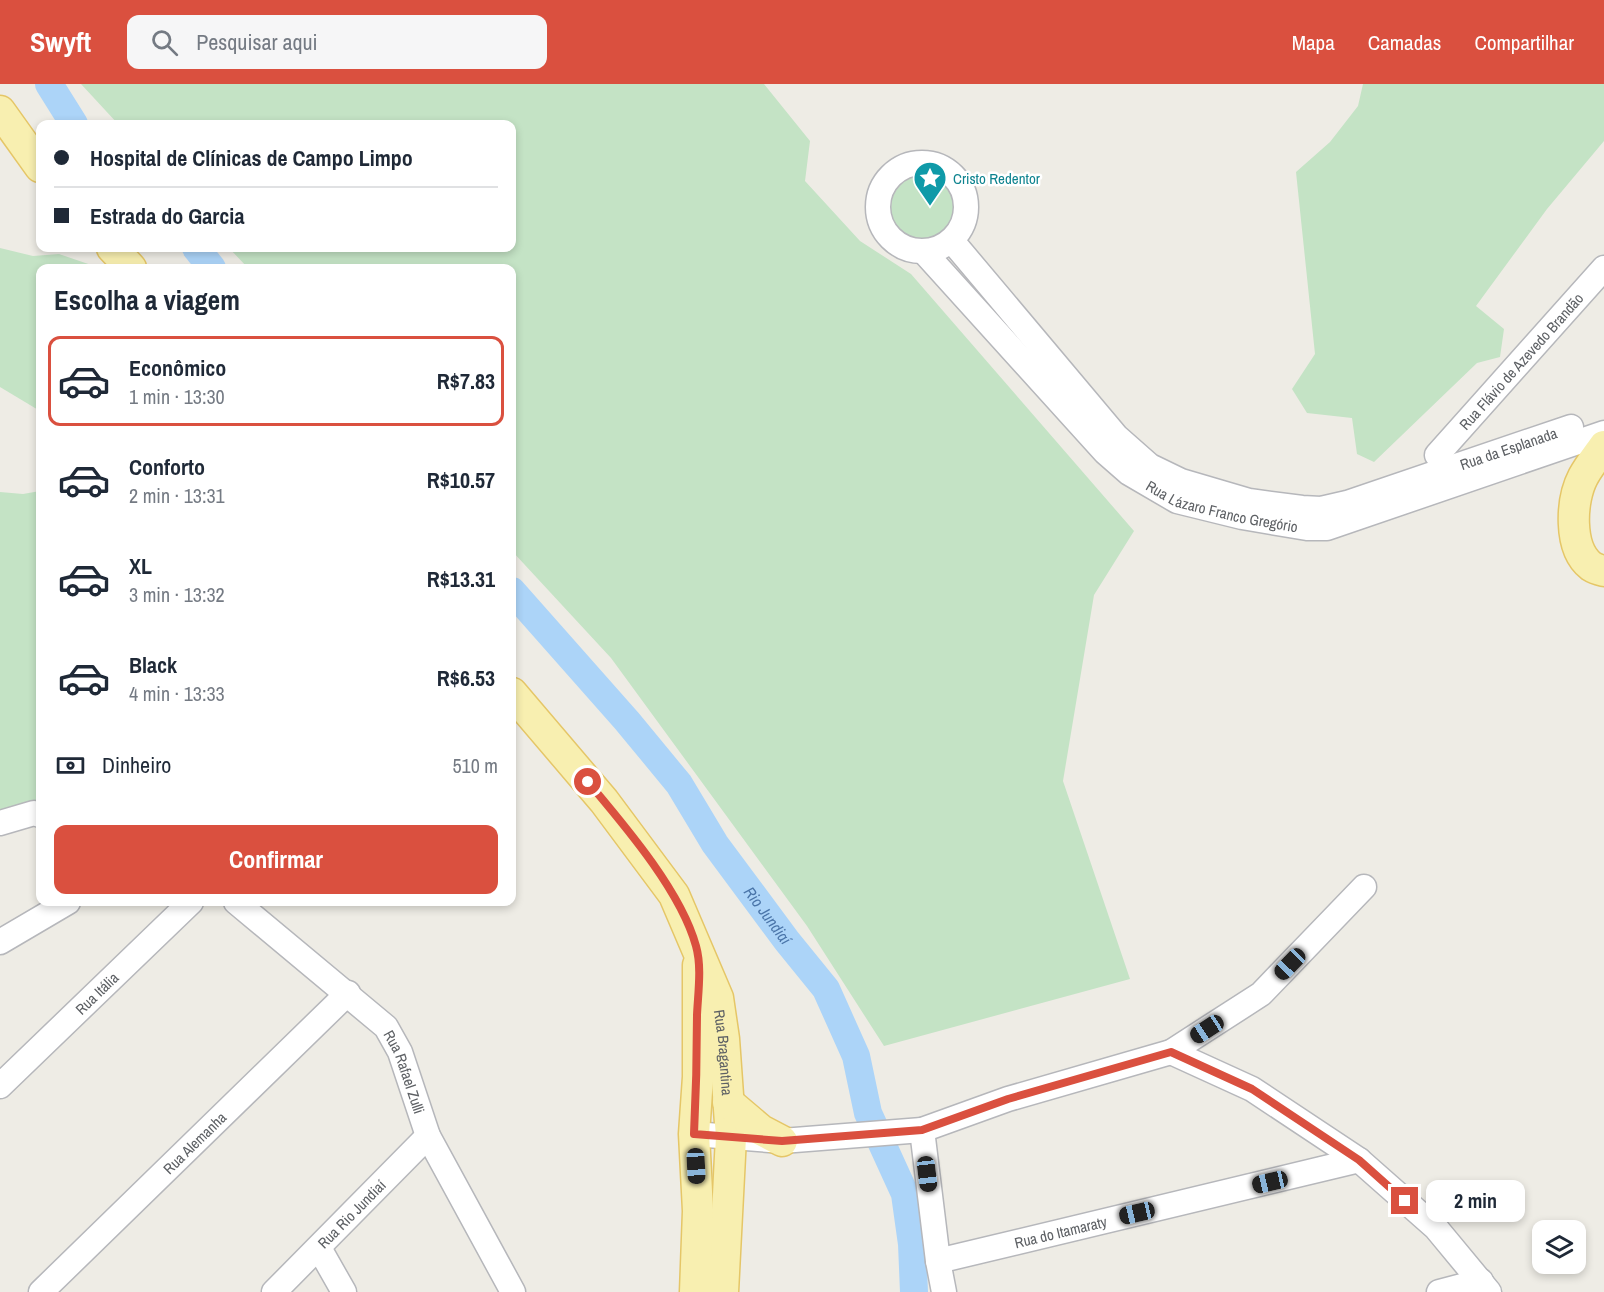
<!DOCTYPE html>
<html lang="pt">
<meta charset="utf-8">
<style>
:root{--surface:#fff;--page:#f6f6f7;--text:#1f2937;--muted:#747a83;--line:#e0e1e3;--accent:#da503f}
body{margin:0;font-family:"Archivo Narrow",sans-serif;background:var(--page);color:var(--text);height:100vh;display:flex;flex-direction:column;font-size:22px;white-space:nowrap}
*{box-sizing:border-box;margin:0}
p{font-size:20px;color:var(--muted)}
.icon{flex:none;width:33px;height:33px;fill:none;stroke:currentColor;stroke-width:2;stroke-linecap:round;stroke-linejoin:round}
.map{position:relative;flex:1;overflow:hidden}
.details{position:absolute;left:36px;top:180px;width:480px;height:642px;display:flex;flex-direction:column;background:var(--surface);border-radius:12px;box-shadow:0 3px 9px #0003}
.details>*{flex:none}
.hud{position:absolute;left:36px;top:36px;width:480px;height:132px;border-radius:12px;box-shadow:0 3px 9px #0003;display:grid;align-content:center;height:132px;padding:0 18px;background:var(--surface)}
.controls{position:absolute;left:1532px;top:1136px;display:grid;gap:12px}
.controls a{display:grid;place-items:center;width:54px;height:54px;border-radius:12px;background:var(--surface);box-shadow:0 3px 9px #0003;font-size:30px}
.end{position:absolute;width:27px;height:27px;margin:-14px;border:8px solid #da503f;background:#fff;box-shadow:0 0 0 3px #fff}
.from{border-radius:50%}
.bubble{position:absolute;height:42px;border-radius:12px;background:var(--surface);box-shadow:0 3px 9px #0003;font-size:20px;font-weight:800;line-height:42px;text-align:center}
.car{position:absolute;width:18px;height:36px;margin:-18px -9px;border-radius:8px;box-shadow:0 0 4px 2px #0007;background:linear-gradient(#222 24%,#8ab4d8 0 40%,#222 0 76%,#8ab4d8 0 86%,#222 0)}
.hud b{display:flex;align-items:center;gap:21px;height:57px;font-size:22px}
.hud b+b{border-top:2px solid var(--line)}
.hud i{width:15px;height:15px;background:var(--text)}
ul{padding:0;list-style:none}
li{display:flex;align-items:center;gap:18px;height:90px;margin:0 12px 9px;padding:0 6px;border:3px solid transparent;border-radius:12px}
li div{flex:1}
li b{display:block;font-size:22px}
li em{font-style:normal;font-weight:800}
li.active{border-color:var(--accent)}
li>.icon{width:54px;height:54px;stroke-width:1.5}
h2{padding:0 18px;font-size:27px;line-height:72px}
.pay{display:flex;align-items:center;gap:15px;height:66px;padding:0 18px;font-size:22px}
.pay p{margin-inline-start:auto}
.primary-button{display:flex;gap:12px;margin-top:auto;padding:12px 18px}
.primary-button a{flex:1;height:69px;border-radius:12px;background:var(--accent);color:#fff;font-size:24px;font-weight:800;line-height:69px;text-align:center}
header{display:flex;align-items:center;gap:36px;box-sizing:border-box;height:84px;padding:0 30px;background:var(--accent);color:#fff}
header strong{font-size:28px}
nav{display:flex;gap:33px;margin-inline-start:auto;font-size:21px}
.search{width:420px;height:54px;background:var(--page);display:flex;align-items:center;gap:15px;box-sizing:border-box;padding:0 21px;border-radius:12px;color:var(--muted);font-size:22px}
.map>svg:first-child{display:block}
.green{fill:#c4e3c5}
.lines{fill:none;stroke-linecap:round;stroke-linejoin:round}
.river{stroke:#acd4f8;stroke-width:28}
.minor-casing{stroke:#b6b7bb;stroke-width:27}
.major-casing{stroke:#e5c667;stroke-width:33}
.minor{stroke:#fff;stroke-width:24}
.major{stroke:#f8efb0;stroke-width:30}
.route{stroke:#da503f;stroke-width:8}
.labels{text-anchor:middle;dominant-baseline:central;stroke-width:5;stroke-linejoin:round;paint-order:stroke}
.culture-label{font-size:15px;fill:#0d838f;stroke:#fff;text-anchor:start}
.street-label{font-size:15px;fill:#5d6064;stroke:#fff}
.water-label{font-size:16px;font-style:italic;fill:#4a75a9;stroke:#fff}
</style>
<header>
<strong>Swyft</strong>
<div class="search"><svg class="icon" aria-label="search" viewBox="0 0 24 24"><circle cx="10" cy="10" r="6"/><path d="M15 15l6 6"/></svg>Pesquisar aqui</div>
<nav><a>Mapa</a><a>Camadas</a><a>Compartilhar</a></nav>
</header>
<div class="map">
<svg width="1604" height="1208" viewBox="0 0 1604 1208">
<rect width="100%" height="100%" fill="#eeece5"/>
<!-- green -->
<g class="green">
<polygon points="81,0 764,0 810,57 805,97 860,157 911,190 1134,447 1094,511 1063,697 1130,895 884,962 807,842 611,574 512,467 512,184 248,184 229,164 512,164 512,40 118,40"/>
<polygon points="1363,0 1604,0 1604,57 1547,125 1476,222 1504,245 1500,273 1477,279 1374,378 1357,370 1352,334 1307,329 1292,305 1315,270 1296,88 1330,58 1358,22"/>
<circle cx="924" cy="124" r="33"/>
<polygon points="0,164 33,172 59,170 100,184 40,184 40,327 0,303"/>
<polygon points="40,407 40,727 0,735 0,408 23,410"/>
</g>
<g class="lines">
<!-- river -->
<g class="river">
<polyline points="49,0 74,40"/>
<polyline points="196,164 212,184"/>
<path id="s1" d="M512 507 627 637 679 700 715 760 787 857 826 905 856 972 868 1029 905 1110 912 1160 914 1208"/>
</g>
<!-- minor casing -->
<g class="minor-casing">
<g id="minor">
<circle cx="922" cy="123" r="44"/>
<path id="s2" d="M952 157 1116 352 1150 382 1181 397 1249 417 1302 424 1321 425 1347 419 1571 343"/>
<path id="s3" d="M924 168 1105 368 1129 389 1177 417 1242 433 1307 444H1327L1604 349"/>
<path id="s4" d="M1437 371 1604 184"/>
<polyline points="0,739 34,729 40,731"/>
<path id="s5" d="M236 818 386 943 400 968 428 1052 513 1208"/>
<polyline points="0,858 68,818"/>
<polyline points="1171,968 1252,1005 1359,1076 1436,1144 1489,1208"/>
<path id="s6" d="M0 1002 191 818"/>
<polyline points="922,1046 938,1177 944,1208"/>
<polyline points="694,1050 782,1057 922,1046 1008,1015 1171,968 1261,910 1364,803"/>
<polyline points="319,1164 344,1208"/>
<path id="s7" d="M938 1177 1359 1076"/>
<path id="s8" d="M41 1208 348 909"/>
<path id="s9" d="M274 1208 428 1052"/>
<polyline points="1439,1208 1481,1197"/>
</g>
</g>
<!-- major casing -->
<g class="major-casing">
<g id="major">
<polyline points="0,27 40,83"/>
<polyline points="112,164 131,184"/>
<path d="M1604 362C1597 372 1589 382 1583 393 1571 416 1568 464 1591 482 1594 484 1600 486 1604 487"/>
<path id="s10" d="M512 609 604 717 674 811 718 914 724 955 731 1053 723 1208"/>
<polyline points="728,1018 761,1046 782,1057"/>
<polyline points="695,1208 698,1127 694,1050 698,993 698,881"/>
</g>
</g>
<!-- minor -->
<use href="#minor" class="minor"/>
<!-- major -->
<use href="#major" class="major"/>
</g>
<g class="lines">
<!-- route -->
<path class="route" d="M588 698C625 742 681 807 696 862 702 883 698 909 697 931 697 971 696 1010 694 1050L782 1057 922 1046 1008 1015 1171 968 1252 1005 1359 1076 1405 1117"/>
</g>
<!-- icons -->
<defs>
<g id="sight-pin" transform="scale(1.725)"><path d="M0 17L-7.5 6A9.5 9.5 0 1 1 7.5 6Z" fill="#0f9aa8" stroke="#fff"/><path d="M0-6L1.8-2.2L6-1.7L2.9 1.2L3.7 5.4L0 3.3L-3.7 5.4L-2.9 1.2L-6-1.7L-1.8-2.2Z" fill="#fff"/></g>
</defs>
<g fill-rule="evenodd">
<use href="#sight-pin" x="930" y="94"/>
</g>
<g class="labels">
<!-- culture labels -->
<g class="culture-label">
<text x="953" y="94">Cristo Redentor</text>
</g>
<!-- street labels -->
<g class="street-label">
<text stroke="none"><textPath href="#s4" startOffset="126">Rua Flávio de Azevedo Brandão</textPath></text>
<text stroke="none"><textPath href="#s2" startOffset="675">Rua da Esplanada</textPath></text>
<text stroke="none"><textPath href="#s3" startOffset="402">Rua Lázaro Franco Gregório</textPath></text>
<text stroke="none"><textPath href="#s6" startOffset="134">Rua Itália</textPath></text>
<text stroke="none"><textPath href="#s10" startOffset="426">Rua Bragantina</textPath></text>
<text stroke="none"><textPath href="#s5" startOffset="244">Rua Rafael Zulli</textPath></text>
<text stroke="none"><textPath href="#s8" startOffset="214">Rua Alemanha</textPath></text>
<text stroke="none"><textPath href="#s9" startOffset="110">Rua Rio Jundiaí</textPath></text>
<text stroke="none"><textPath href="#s7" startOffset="126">Rua do Itamaraty</textPath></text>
</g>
<!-- water labels -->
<g class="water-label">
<text stroke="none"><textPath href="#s1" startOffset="414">Rio Jundiaí</textPath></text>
</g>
</g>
</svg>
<div class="controls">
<a><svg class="icon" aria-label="layers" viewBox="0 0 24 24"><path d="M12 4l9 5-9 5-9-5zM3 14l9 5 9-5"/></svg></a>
</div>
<i class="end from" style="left:588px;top:698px"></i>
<i class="end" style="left:1405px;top:1117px"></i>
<div class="bubble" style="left:1426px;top:1096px;width:99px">2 min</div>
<i class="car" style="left:1290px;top:880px;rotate:224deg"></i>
<i class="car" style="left:1207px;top:945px;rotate:237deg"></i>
<i class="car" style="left:696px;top:1082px;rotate:177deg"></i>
<i class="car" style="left:927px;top:1090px;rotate:173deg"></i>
<i class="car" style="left:1270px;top:1098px;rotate:257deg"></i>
<i class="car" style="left:1137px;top:1129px;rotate:257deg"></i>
<div class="hud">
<b><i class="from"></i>Hospital de Clínicas de Campo Limpo</b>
<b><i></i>Estrada do Garcia</b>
</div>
<section class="details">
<h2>Escolha a viagem</h2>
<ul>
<li class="active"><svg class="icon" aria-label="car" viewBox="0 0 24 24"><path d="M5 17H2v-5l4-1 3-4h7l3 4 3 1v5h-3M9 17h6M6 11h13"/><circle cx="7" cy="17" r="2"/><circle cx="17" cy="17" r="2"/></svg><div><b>Econômico</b><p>1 min · 13:30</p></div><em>R$7.83</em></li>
<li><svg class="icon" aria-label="car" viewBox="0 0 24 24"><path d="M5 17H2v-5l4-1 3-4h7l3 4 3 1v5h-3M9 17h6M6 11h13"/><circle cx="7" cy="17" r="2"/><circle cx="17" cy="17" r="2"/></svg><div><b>Conforto</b><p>2 min · 13:31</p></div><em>R$10.57</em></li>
<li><svg class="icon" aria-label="car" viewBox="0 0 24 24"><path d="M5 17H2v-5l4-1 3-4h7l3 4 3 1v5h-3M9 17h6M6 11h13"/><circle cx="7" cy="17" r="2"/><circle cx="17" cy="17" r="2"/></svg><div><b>XL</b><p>3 min · 13:32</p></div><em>R$13.31</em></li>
<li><svg class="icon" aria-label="car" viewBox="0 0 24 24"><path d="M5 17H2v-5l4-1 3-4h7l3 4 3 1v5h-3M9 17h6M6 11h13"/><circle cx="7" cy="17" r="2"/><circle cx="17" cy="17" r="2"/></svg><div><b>Black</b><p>4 min · 13:33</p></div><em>R$6.53</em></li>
</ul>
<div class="pay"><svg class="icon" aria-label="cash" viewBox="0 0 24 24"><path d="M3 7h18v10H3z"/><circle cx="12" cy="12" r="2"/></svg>Dinheiro<p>510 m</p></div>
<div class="primary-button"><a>Confirmar</a></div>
</section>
</div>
